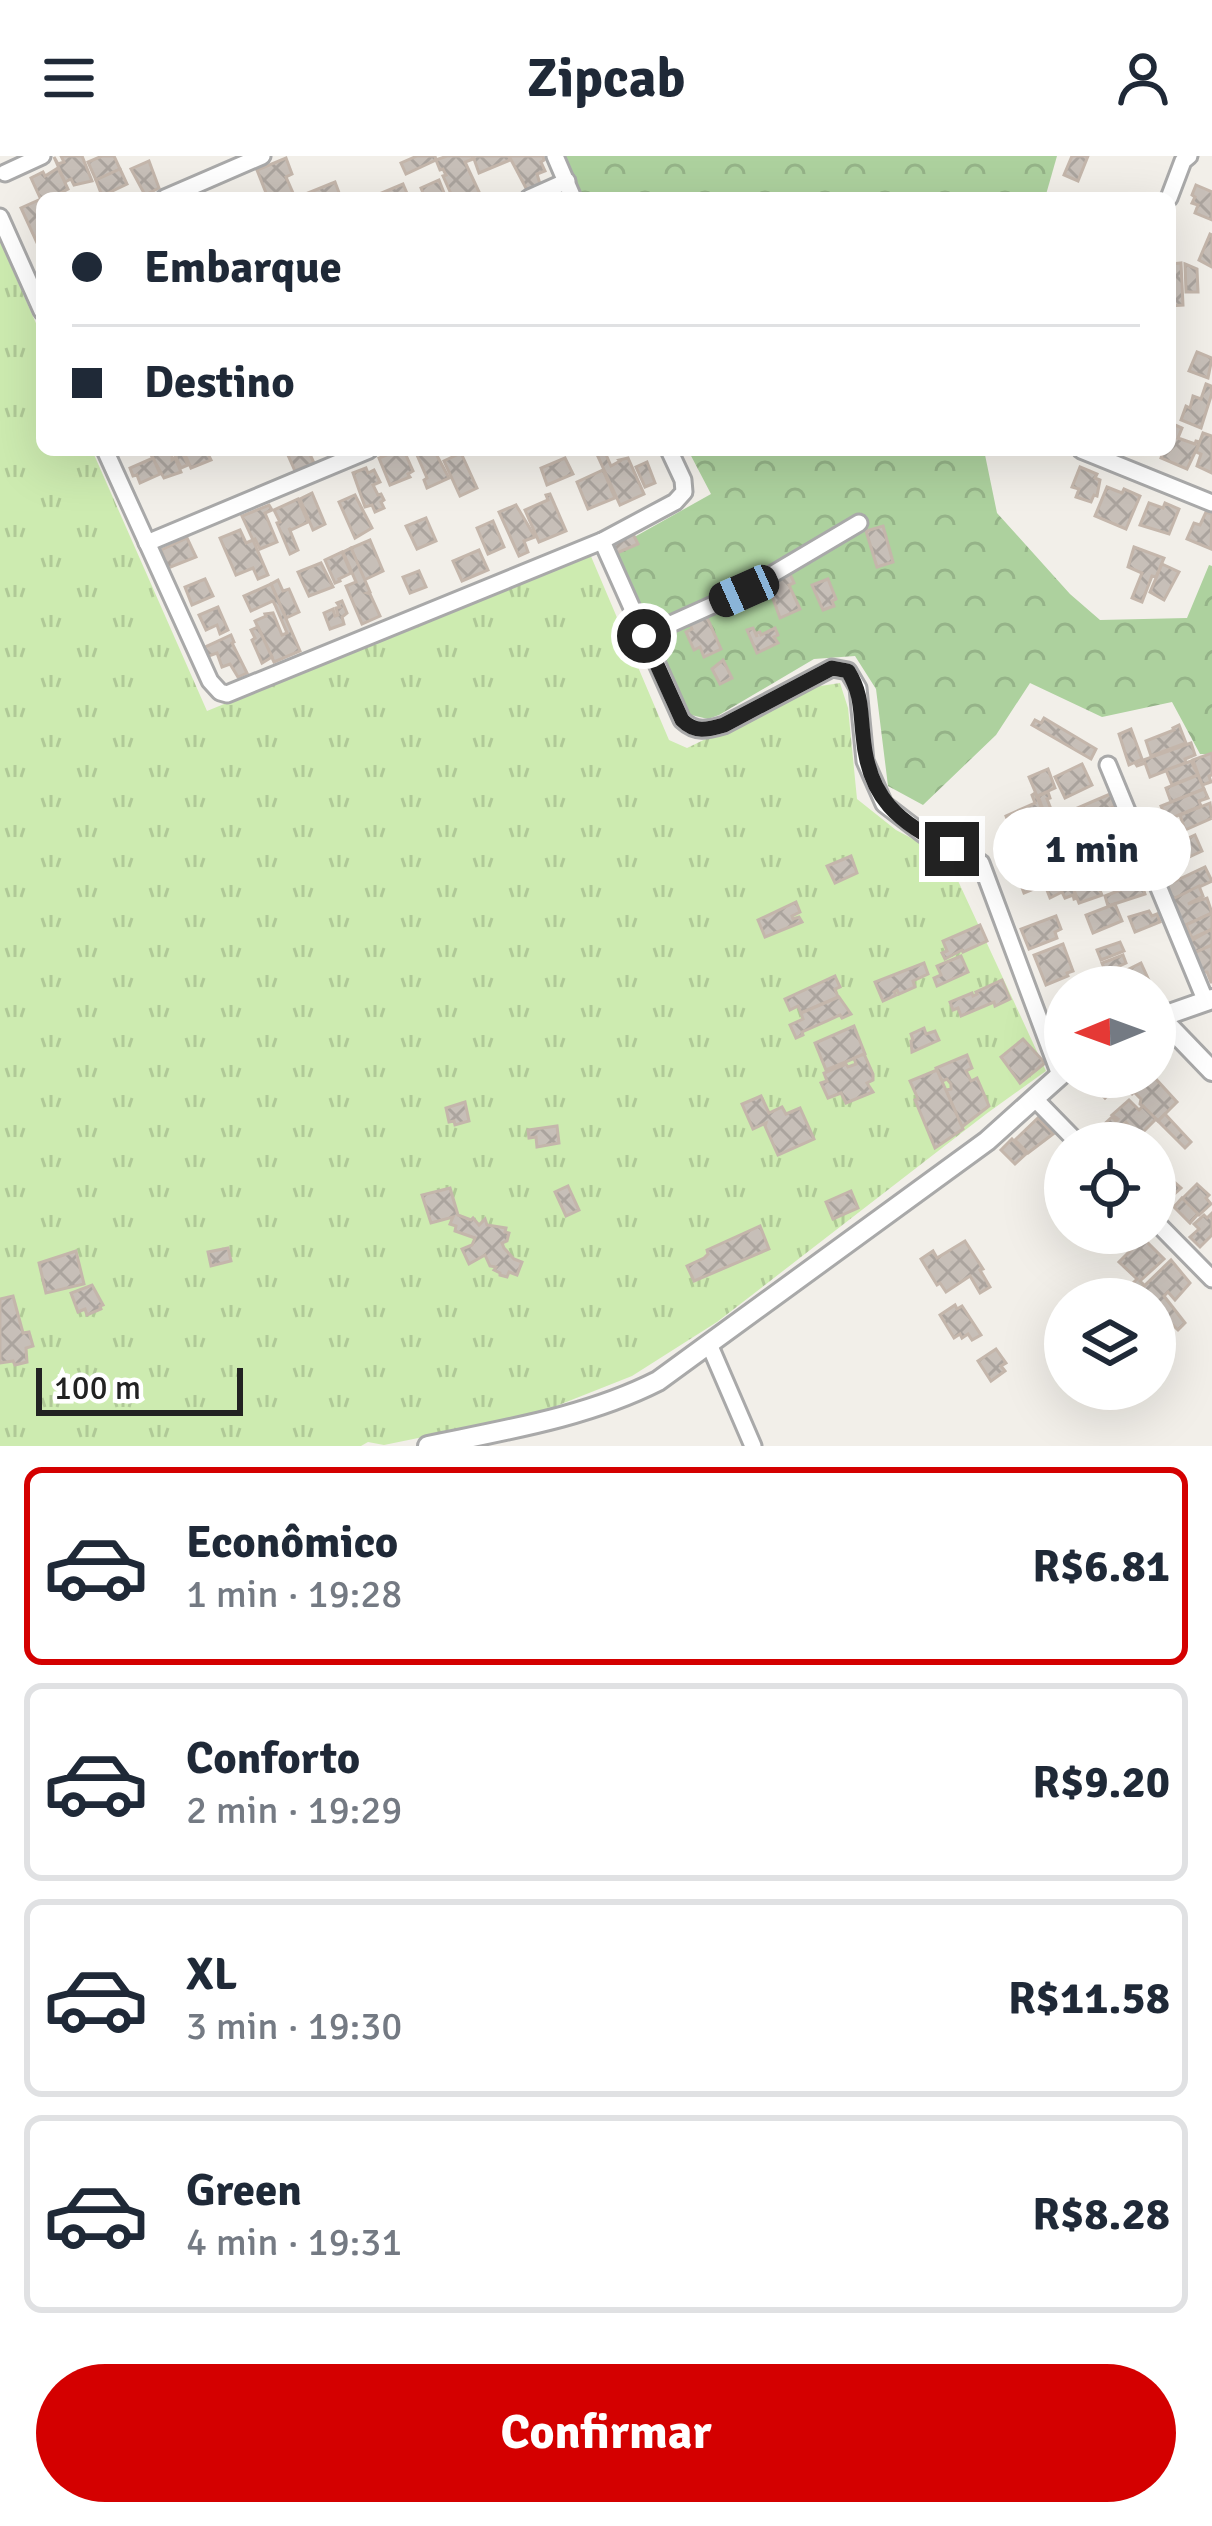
<!DOCTYPE html>
<html lang="pt">
<meta charset="utf-8">
<style>
:root{--surface:#fff;--page:#f2f2f3;--text:#1f2937;--muted:#747a83;--line:#e0e1e3;--accent:#d40000}
body{margin:0;font-family:Signika,sans-serif;background:var(--page);color:var(--text);height:100vh;display:flex;flex-direction:column;font-size:45px;white-space:nowrap}
*{box-sizing:border-box;margin:0}
p{font-size:39px;color:var(--muted)}
.icon{flex:none;width:66px;height:66px;fill:none;stroke:currentColor;stroke-width:2;stroke-linecap:round;stroke-linejoin:round}
.map{position:relative;height:1290px;overflow:hidden}
.details{display:flex;flex-direction:column;background:var(--surface);flex:1}
.details>*{flex:none}
.top-card{position:absolute;left:36px;top:36px;width:1140px;height:264px;border-radius:18px;box-shadow:0 12px 48px #0002;display:grid;align-content:center;height:264px;padding:0 36px;background:var(--surface)}
.needle{width:78px;rotate:269deg}
.controls{position:absolute;left:1044px;top:810px;display:grid;gap:24px}
.controls a{display:grid;place-items:center;width:132px;height:132px;border-radius:50%;background:var(--surface);box-shadow:0 12px 48px #0002;font-size:60px}
.scale{position:absolute;left:36px;bottom:30px;width:207px;box-sizing:border-box;padding-left:12px;border:6px solid #222;border-top:0;font-size:33px;line-height:42px;white-space:nowrap;color:#222;-webkit-text-stroke:9px #fff;paint-order:stroke}
.end{position:absolute;width:54px;height:54px;margin:-27px;border:15px solid #222;background:#fff;box-shadow:0 0 0 6px #fff}
.from{border-radius:50%}
.bubble{position:absolute;height:84px;border-radius:42px;background:var(--surface);box-shadow:0 12px 48px #0002;font-size:39px;font-weight:700;line-height:84px;text-align:center}
.car{position:absolute;width:36px;height:72px;margin:-36px -18px;border-radius:15px;box-shadow:0 0 9px 3px #0007;background:linear-gradient(#222 24%,#8ab4d8 0 40%,#222 0 76%,#8ab4d8 0 86%,#222 0)}
.top-card b{display:flex;align-items:center;gap:42px;height:114px;font-size:45px}
.top-card b+b{border-top:3px solid var(--line)}
.top-card i{width:30px;height:30px;background:var(--text)}
ul{padding:21px 0 0;list-style:none}
li{display:flex;align-items:center;gap:36px;height:198px;margin:0 24px 18px;padding:0 12px;border:6px solid var(--line);border-radius:18px}
li div{flex:1}
li b{display:block;font-size:45px}
li em{font-style:normal;font-weight:700}
li.current{border-color:var(--accent)}
li>.icon{width:108px;height:108px;stroke-width:1.5}
.button{display:flex;gap:24px;margin-top:auto;padding:24px 36px}
.button a{flex:1;height:138px;border-radius:72px;background:var(--accent);color:#fff;font-size:48px;font-weight:700;line-height:138px;text-align:center}
header{display:flex;justify-content:space-between;align-items:center;height:156px;padding:0 36px;background:var(--surface);font-size:54px;font-weight:700}
.map>svg:first-child{display:block}
.grass{fill:url(#grass-tufts)}
.forest{fill:url(#forest-crowns)}
.building{fill:url(#building-cross-hatch);stroke:#c4b6ab;stroke-width:3}
.lines{fill:none;stroke-linecap:round;stroke-linejoin:round}
.minor-casing{stroke:#a9a9a9;stroke-width:21}
.tertiary-casing{stroke:#a9a9a9;stroke-width:24}
.minor{stroke:#fff;stroke-width:15}
.tertiary{stroke:#fff;stroke-width:18}
.route{stroke:#222;stroke-width:15}
</style>
<header><svg class="icon" aria-label="menu" viewBox="0 0 24 24"><path d="M4 6h16M4 12h16M4 18h16"/></svg>Zipcab<svg class="icon" aria-label="person" viewBox="0 0 24 24"><circle cx="12" cy="8" r="4"/><path d="M4 21q1-7 8-7t8 7"/></svg></header>
<div class="map">
<svg width="1212" height="1290" viewBox="0 0 1212 1290">
<defs>
<pattern id="grass-tufts" width="24" height="20" patternUnits="userSpaceOnUse" patternTransform="scale(3)"><rect width="24" height="20" fill="#cdebb0"/><path d="M3 7l-1-3M5 7V3M7 7l1-3M15 17l-1-3M17 17v-4M19 17l1-3" fill="none" stroke="#b0c997"/></pattern>
<pattern id="forest-crowns" width="20" height="18" patternUnits="userSpaceOnUse" patternTransform="scale(3)"><rect width="20" height="18" fill="#add19e"/><path d="M2 6a3 3 0 1 1 6 0M12 15a3 3 0 1 1 6 0" fill="none" stroke="#95b388"/></pattern>
<pattern id="building-cross-hatch" width="8" height="8" patternUnits="userSpaceOnUse" patternTransform="scale(3)"><rect width="8" height="8" fill="#c7bfb8"/><path d="M0 0l8 8M0 8l8-8" fill="none" stroke="#aba49e"/></pattern>
</defs>
<rect width="100%" height="100%" fill="#f2efe9"/>
<!-- grass -->
<polygon class="grass" points="0,85 42,181 42,294 92,294 207,555 590,398 669,584 687,592 814,531 840,527 848,552 857,643 896,674 947,701 1046,915 986,958 717,1166 632,1220 536,1258 384,1289 368,1286 361,1290 0,1290"/>
<!-- forest -->
<g class="forest">
<polygon points="564,0 1057,0 1045,42 582,42"/>
<polygon points="688,294 984,294 997,357 1070,438 1100,464 1187,462 1209,409 1212,410 1212,598 1200,598 1172,546 1102,561 1030,527 996,579 923,649 888,630 876,533 855,500 814,503 719,559 708,563 683,557 613,393 711,338"/>
</g>
<!-- building -->
<g class="building">
<polygon points="61,0 82,0 92,25 74,29 71,23 65,26 54,1 58,8 64,6"/>
<polygon points="114,0 120,13 96,24 88,6 102,0"/>
<polygon points="417,0 435,0 436,4 406,18 401,7"/>
<polygon points="447,0 472,0 473,3 465,6 480,38 470,42 452,40 443,20 446,19 443,13 440,14 436,4"/>
<polygon points="473,0 509,0 510,4 479,17"/>
<polygon points="509,0 543,0 544,4 541,6 545,15 537,18 540,28 527,34"/>
<polygon points="1072,0 1088,0 1078,25 1064,19"/>
<polygon points="286,2 292,18 286,21 293,37 281,42 268,42 257,14"/>
<polygon points="149,5 159,32 145,39 131,13"/>
<polygon points="58,12 68,33 51,42 42,42 42,46 31,22 43,16 45,20"/>
<polygon points="120,13 127,28 102,40 96,24"/>
<polygon points="439,24 446,42 425,42 421,32"/>
<polygon points="335,26 341,42 305,42 303,39"/>
<polygon points="403,28 409,42 381,42 379,38"/>
<polygon points="1196,29 1212,36 1212,64 1195,57 1198,49 1192,47 1195,41 1192,39"/>
<polygon points="41,43 42,87 38,89 21,52"/>
<polygon points="1210,78 1212,79 1212,111 1199,104"/>
<polygon points="1181,107 1183,149 1170,150 1170,108"/>
<polygon points="1185,108 1197,113 1198,136 1186,136"/>
<polygon points="1197,196 1212,202 1208,222 1189,215"/>
<polygon points="1206,228 1211,230 1212,237 1201,272 1181,264 1186,250 1190,252 1193,240 1201,243"/>
<polygon points="1175,269 1182,272 1178,282 1195,288 1196,285 1200,286 1187,313 1161,302 1164,294 1170,294 1170,279"/>
<polygon points="1203,277 1212,280 1212,317 1197,310 1201,298 1196,296"/>
<polygon points="162,294 181,294 188,309 181,312 174,297 172,298 172,304 175,302 181,316 164,322 151,299"/>
<polygon points="183,294 206,294 211,304 191,312"/>
<polygon points="293,294 308,294 314,307 295,315 287,297"/>
<polygon points="399,294 401,298 405,297 413,315 408,318 410,321 390,329 379,302"/>
<polygon points="424,294 434,294 449,322 427,332 424,324 427,322 417,299"/>
<polygon points="595,294 604,294 611,310 620,305 619,304 628,302 644,338 620,349"/>
<polygon points="461,297 477,332 460,340 444,305"/>
<polygon points="153,302 160,318 140,327 137,319 133,320 130,312"/>
<polygon points="565,302 573,318 547,329 541,312"/>
<polygon points="647,306 655,327 645,331 636,311"/>
<polygon points="1080,311 1097,318 1095,322 1100,324 1097,340 1094,339 1091,346 1076,341 1079,333 1072,331"/>
<polygon points="366,312 368,317 374,314 380,326 373,329 378,339 381,338 384,344 381,346 384,352 375,356 372,349 365,351 353,317"/>
<polygon points="603,314 615,342 588,353 577,326"/>
<polygon points="1107,331 1122,337 1124,333 1140,340 1126,373 1095,360"/>
<polygon points="312,337 325,368 313,374 300,343"/>
<polygon points="550,338 566,375 539,386 525,354 548,344 546,339"/>
<polygon points="355,339 372,372 355,382 339,346"/>
<polygon points="298,343 308,366 291,374 289,372 298,394 290,398 277,367 280,366 274,354"/>
<polygon points="1149,347 1163,352 1165,347 1179,353 1169,378 1140,369"/>
<polygon points="269,349 272,354 265,357 277,386 260,393 255,383 253,384 242,360"/>
<polygon points="516,349 535,381 524,385 528,396 519,400 499,356"/>
<polygon points="1206,356 1212,358 1211,393 1187,383 1194,367 1200,369"/>
<polygon points="426,362 436,385 417,393 406,370"/>
<polygon points="493,365 504,391 488,398 477,372"/>
<polygon points="639,370 641,374 633,378 638,388 617,397 611,384"/>
<polygon points="883,370 893,406 877,411 866,375"/>
<polygon points="240,374 246,387 253,384 268,419 258,423 253,412 236,419 220,382"/>
<polygon points="187,382 196,401 168,412 161,394"/>
<polygon points="370,384 383,415 364,424 351,392"/>
<polygon points="1134,391 1164,402 1156,421 1152,420 1142,446 1132,442 1142,417 1128,411"/>
<polygon points="351,392 370,436 367,437 370,438 380,460 362,468 346,430 356,426 343,396"/>
<polygon points="479,394 488,414 462,425 453,405"/>
<polygon points="342,396 351,417 339,423 340,425 335,427 325,404"/>
<polygon points="321,407 333,431 309,440 298,416"/>
<polygon points="1162,408 1179,416 1164,444 1150,436"/>
<polygon points="419,415 426,431 410,437 403,421"/>
<polygon points="790,418 794,427 789,429 800,453 780,462 768,429"/>
<polygon points="205,423 213,440 192,449 185,431"/>
<polygon points="828,423 836,443 832,445 834,450 823,454 812,429"/>
<polygon points="278,424 283,435 289,433 299,456 286,462 271,428"/>
<polygon points="271,428 300,495 274,506 255,465 266,460 265,458 273,457 282,479 287,477 275,449 273,445 251,455 244,440"/>
<polygon points="342,445 347,457 342,461 344,468 330,473 324,457 333,453 335,460 338,459 336,452 340,451 337,447"/>
<polygon points="218,451 228,474 220,478 217,469 206,474 199,459"/>
<polygon points="706,459 721,493 704,501 700,491 694,494 686,476 692,473 689,466"/>
<polygon points="258,471 272,501 262,507 252,484 255,482 251,474"/>
<polygon points="753,472 757,481 756,477 760,476 761,479 775,472 778,479 774,481 778,487 757,497 747,474"/>
<polygon points="231,479 234,486 232,487 247,517 238,521 230,508 222,511 217,497 206,501 201,493"/>
<polygon points="723,504 732,522 720,528 712,513"/>
<polygon points="1044,562 1096,593 1091,603 1032,569 1035,564 1041,567"/>
<polygon points="1179,569 1186,587 1151,600 1146,585 1174,574 1173,572"/>
<polygon points="1131,573 1142,603 1129,609 1119,578"/>
<polygon points="1191,587 1195,599 1185,603 1186,607 1150,621 1145,607 1137,610 1135,607"/>
<polygon points="1212,597 1212,619 1209,620 1211,626 1202,629 1193,604"/>
<polygon points="1191,605 1198,619 1172,629 1166,614"/>
<polygon points="1082,608 1092,629 1065,642 1055,621"/>
<polygon points="1048,613 1055,632 1037,640 1029,621"/>
<polygon points="1198,619 1204,633 1171,646 1166,632"/>
<polygon points="1204,633 1208,642 1199,645 1201,650 1167,664 1161,650"/>
<polygon points="1048,636 1050,642 1047,643 1053,658 1059,656 1060,659 1056,661 1060,672 1051,675 1038,640"/>
<polygon points="1035,637 1045,660 1011,673 1006,660 1035,647 1032,639"/>
<polygon points="1110,638 1115,650 1090,661 1087,655 1079,661 1075,653"/>
<polygon points="1210,647 1212,662 1185,674 1180,659"/>
<polygon points="1041,662 1043,666 1047,665 1057,690 1053,691 1052,689 1038,694 1027,668"/>
<polygon points="1083,663 1086,670 1103,663 1106,671 1057,690 1051,675"/>
<polygon points="1162,666 1171,679 1151,687 1146,672"/>
<polygon points="1195,679 1202,695 1161,714 1154,698 1162,694 1159,689 1174,683 1175,688"/>
<polygon points="1057,690 1068,719 1024,737 1016,716 1049,705 1052,709 1046,694"/>
<polygon points="1081,692 1085,703 1111,693 1114,701 1068,719 1061,700"/>
<polygon points="1120,699 1124,709 1072,729 1068,719"/>
<polygon points="851,700 857,717 835,727 827,710"/>
<polygon points="1132,706 1136,715 1103,729 1101,723 1107,724 1103,717"/>
<polygon points="1205,711 1212,725 1173,743 1167,729"/>
<polygon points="1068,719 1077,742 1074,743 1073,739 1065,742 1062,736 1050,742 1045,729"/>
<polygon points="1094,720 1102,739 1079,747 1072,729"/>
<polygon points="1141,726 1145,738 1108,750 1105,740"/>
<polygon points="1199,730 1203,740 1188,748 1207,742 1212,757 1183,770 1171,744"/>
<polygon points="796,746 800,756 792,760 793,763 799,761 802,766 765,781 758,764"/>
<polygon points="1115,748 1122,765 1093,777 1086,759"/>
<polygon points="1149,755 1152,760 1157,758 1160,766 1135,776 1129,761"/>
<polygon points="1212,757 1212,773 1192,782 1186,769"/>
<polygon points="1056,760 1061,773 1055,776 1057,782 1029,793 1021,773"/>
<polygon points="980,769 987,785 963,796 962,794 945,803 942,797 947,795 943,785"/>
<polygon points="1212,773 1212,789 1194,797 1189,786"/>
<polygon points="1120,786 1124,795 1101,804 1097,794"/>
<polygon points="1063,788 1073,815 1067,817 1068,820 1046,829 1034,799"/>
<polygon points="1212,789 1212,826 1211,826 1207,816 1201,816 1194,797"/>
<polygon points="1123,799 1126,807 1113,813 1114,816 1107,819 1102,807"/>
<polygon points="961,800 968,816 937,830 934,822 941,819 937,810"/>
<polygon points="924,807 928,818 913,825 915,831 899,838 897,834 894,836 896,839 883,845 875,826"/>
<polygon points="1141,807 1152,831 1115,831 1111,822"/>
<polygon points="835,820 840,831 835,833 838,841 801,857 798,850 790,854 785,843"/>
<polygon points="1002,824 1010,843 995,850 994,846 961,860 958,852 953,854 950,846 972,837 973,840 977,838 976,836"/>
<polygon points="839,841 851,858 842,862 840,859 827,865 802,876 803,879 796,882 790,869 803,863 801,857"/>
<polygon points="854,870 865,898 826,914 815,887"/>
<polygon points="924,872 926,878 935,875 939,884 912,896 911,885 913,884 911,878"/>
<polygon points="1023,883 1045,907 1020,927 1001,901"/>
<polygon points="864,898 873,918 873,924 867,927 873,936 846,947 841,937 828,942 821,927 827,925 824,917 846,908 848,911 856,908 854,902"/>
<polygon points="967,899 972,912 966,915 971,925 977,922 989,950 962,971 946,934 951,933 951,928 947,923 942,925 936,912"/>
<polygon points="937,914 963,973 935,992 915,944 918,943 910,925"/>
<polygon points="1092,921 1115,921 1120,926 1105,942 1088,924"/>
<polygon points="1135,921 1155,922 1177,946 1158,965 1140,948 1141,943 1134,936 1132,938 1126,933"/>
<polygon points="761,940 769,957 782,951 786,958 800,952 814,983 778,999 765,970 766,967 753,973 742,948"/>
<polygon points="1129,944 1139,954 1143,950 1156,963 1138,981 1126,966 1121,970 1126,976 1115,987 1092,987 1088,983 1112,961 1116,965 1118,963 1112,959"/>
<polygon points="465,946 469,965 455,969 454,965 449,966 446,952"/>
<polygon points="1165,958 1191,986 1185,992 1158,965"/>
<polygon points="1038,962 1053,978 1028,997 1015,984"/>
<polygon points="557,970 559,987 537,991 536,981 529,982 528,974"/>
<polygon points="1012,983 1026,998 1015,1008 1001,994"/>
<polygon points="1065,1008 1065,1028 1059,1034 1048,1023"/>
<polygon points="1155,1017 1167,1028 1172,1024 1181,1032 1161,1050 1155,1044"/>
<polygon points="1197,1028 1209,1039 1206,1042 1211,1048 1199,1059 1182,1043"/>
<polygon points="568,1030 579,1054 566,1060 555,1036"/>
<polygon points="450,1032 458,1059 471,1064 473,1062 479,1069 485,1063 487,1069 506,1072 505,1076 509,1077 507,1085 502,1087 504,1092 514,1103 522,1106 517,1119 509,1116 507,1121 500,1119 500,1117 494,1114 496,1111 490,1110 485,1099 469,1108 462,1093 472,1089 475,1082 455,1075 456,1070 450,1068 453,1061 431,1067 422,1039"/>
<polygon points="851,1035 858,1052 833,1063 826,1046"/>
<polygon points="1182,1042 1198,1058 1190,1067 1174,1051"/>
<polygon points="1212,1057 1212,1079 1200,1091 1190,1081 1199,1073 1194,1068 1204,1059 1207,1062"/>
<polygon points="760,1070 769,1093 694,1125 687,1110 704,1102 708,1098 707,1094"/>
<polygon points="1143,1082 1164,1103 1140,1125 1144,1129 1138,1135 1132,1128 1137,1123 1119,1106"/>
<polygon points="965,1085 983,1113 980,1114 990,1131 980,1137 970,1120 946,1136 940,1127 937,1129 921,1103 933,1095 937,1102"/>
<polygon points="228,1092 231,1105 211,1110 208,1096"/>
<polygon points="76,1095 84,1128 46,1137 39,1107"/>
<polygon points="1171,1104 1190,1127 1175,1144 1168,1136 1164,1140 1185,1167 1178,1174 1155,1152 1155,1143 1151,1143 1141,1133"/>
<polygon points="92,1129 103,1149 100,1150 101,1153 87,1159 85,1153 78,1156 71,1137"/>
<polygon points="13,1140 23,1177 29,1176 33,1190 26,1192 27,1206 15,1209 13,1205 0,1207 0,1143"/>
<polygon points="955,1149 957,1153 962,1150 981,1179 972,1184 968,1178 962,1182 960,1178 954,1182 940,1159"/>
<polygon points="996,1193 1006,1207 1001,1210 1005,1215 991,1225 978,1205"/>
</g>
<g class="lines">
<!-- minor casing -->
<g class="minor-casing">
<g id="minor">
<polyline points="555,0 573,42"/>
<polyline points="5,17 42,0"/>
<polyline points="165,42 262,0"/>
<polyline points="529,42 567,25"/>
<polyline points="1169,42 1183,5 1189,0"/>
<polyline points="0,61 42,155"/>
<polyline points="105,294 210,525 220,536 227,538 602,385 675,346 684,336 683,324 669,294"/>
<polyline points="1081,294 1212,347"/>
<path d="M602 385 682 564C696 577 707 574 724 569L832 512 848 515 858 532 865 605 884 648 923 678 981 707 1060 919"/>
<polyline points="147,387 369,294"/>
<polyline points="644,480 744,435 859,367"/>
<polyline points="1108,609 1206,846"/>
<polyline points="1035,943 1078,987"/>
<polyline points="1155,1065 1212,1123"/>
<polyline points="709,1188 753,1290"/>
</g>
</g>
<!-- tertiary casing -->
<g class="tertiary-casing">
<g id="tertiary">
<polyline points="1160,861 1212,915"/>
<polyline points="1155,863 1212,843"/>
<path d="M428 1290C505 1274 587 1261 658 1225L987 985 1065 915"/>
</g>
</g>
<!-- minor -->
<use href="#minor" class="minor"/>
<!-- tertiary -->
<use href="#tertiary" class="tertiary"/>
</g>
<g class="lines">
<!-- route -->
<path class="route" d="M644 480 682 564C695 577 707 574 724 569L832 512 848 515C862 538 860 553 863 579 868 643 898 666 952 693"/>
</g>
</svg>
<div class="controls">
<a><svg class="needle" viewBox="-14 -14 28 28"><path d="M0-13l5 13h-10z" fill="#e53935"/><path d="M0 13l5-13h-10z" fill="#747a83"/></svg></a>
<a><svg class="icon" aria-label="locate" viewBox="0 0 24 24"><circle cx="12" cy="12" r="6"/><path d="M12 2v4M12 18v4M2 12h4M18 12h4"/></svg></a>
<a><svg class="icon" aria-label="layers" viewBox="0 0 24 24"><path d="M12 4l9 5-9 5-9-5zM3 14l9 5 9-5"/></svg></a>
</div>
<div class="scale">100 m</div>
<i class="end from" style="left:644px;top:480px"></i>
<i class="end" style="left:952px;top:693px"></i>
<div class="bubble" style="left:993px;top:651px;width:198px">1 min</div>
<i class="car" style="left:744px;top:435px;rotate:246deg"></i>
<div class="top-card">
<b><i class="from"></i>Embarque</b>
<b><i></i>Destino</b>
</div>
</div>
<section class="details">
<ul>
<li class="current"><svg class="icon" aria-label="car" viewBox="0 0 24 24"><path d="M5 17H2v-5l4-1 3-4h7l3 4 3 1v5h-3M9 17h6M6 11h13"/><circle cx="7" cy="17" r="2"/><circle cx="17" cy="17" r="2"/></svg><div><b>Econômico</b><p>1 min · 19:28</p></div><em>R$6.81</em></li>
<li><svg class="icon" aria-label="car" viewBox="0 0 24 24"><path d="M5 17H2v-5l4-1 3-4h7l3 4 3 1v5h-3M9 17h6M6 11h13"/><circle cx="7" cy="17" r="2"/><circle cx="17" cy="17" r="2"/></svg><div><b>Conforto</b><p>2 min · 19:29</p></div><em>R$9.20</em></li>
<li><svg class="icon" aria-label="car" viewBox="0 0 24 24"><path d="M5 17H2v-5l4-1 3-4h7l3 4 3 1v5h-3M9 17h6M6 11h13"/><circle cx="7" cy="17" r="2"/><circle cx="17" cy="17" r="2"/></svg><div><b>XL</b><p>3 min · 19:30</p></div><em>R$11.58</em></li>
<li><svg class="icon" aria-label="car" viewBox="0 0 24 24"><path d="M5 17H2v-5l4-1 3-4h7l3 4 3 1v5h-3M9 17h6M6 11h13"/><circle cx="7" cy="17" r="2"/><circle cx="17" cy="17" r="2"/></svg><div><b>Green</b><p>4 min · 19:31</p></div><em>R$8.28</em></li>
</ul>
<div class="button"><a>Confirmar</a></div>
</section>
